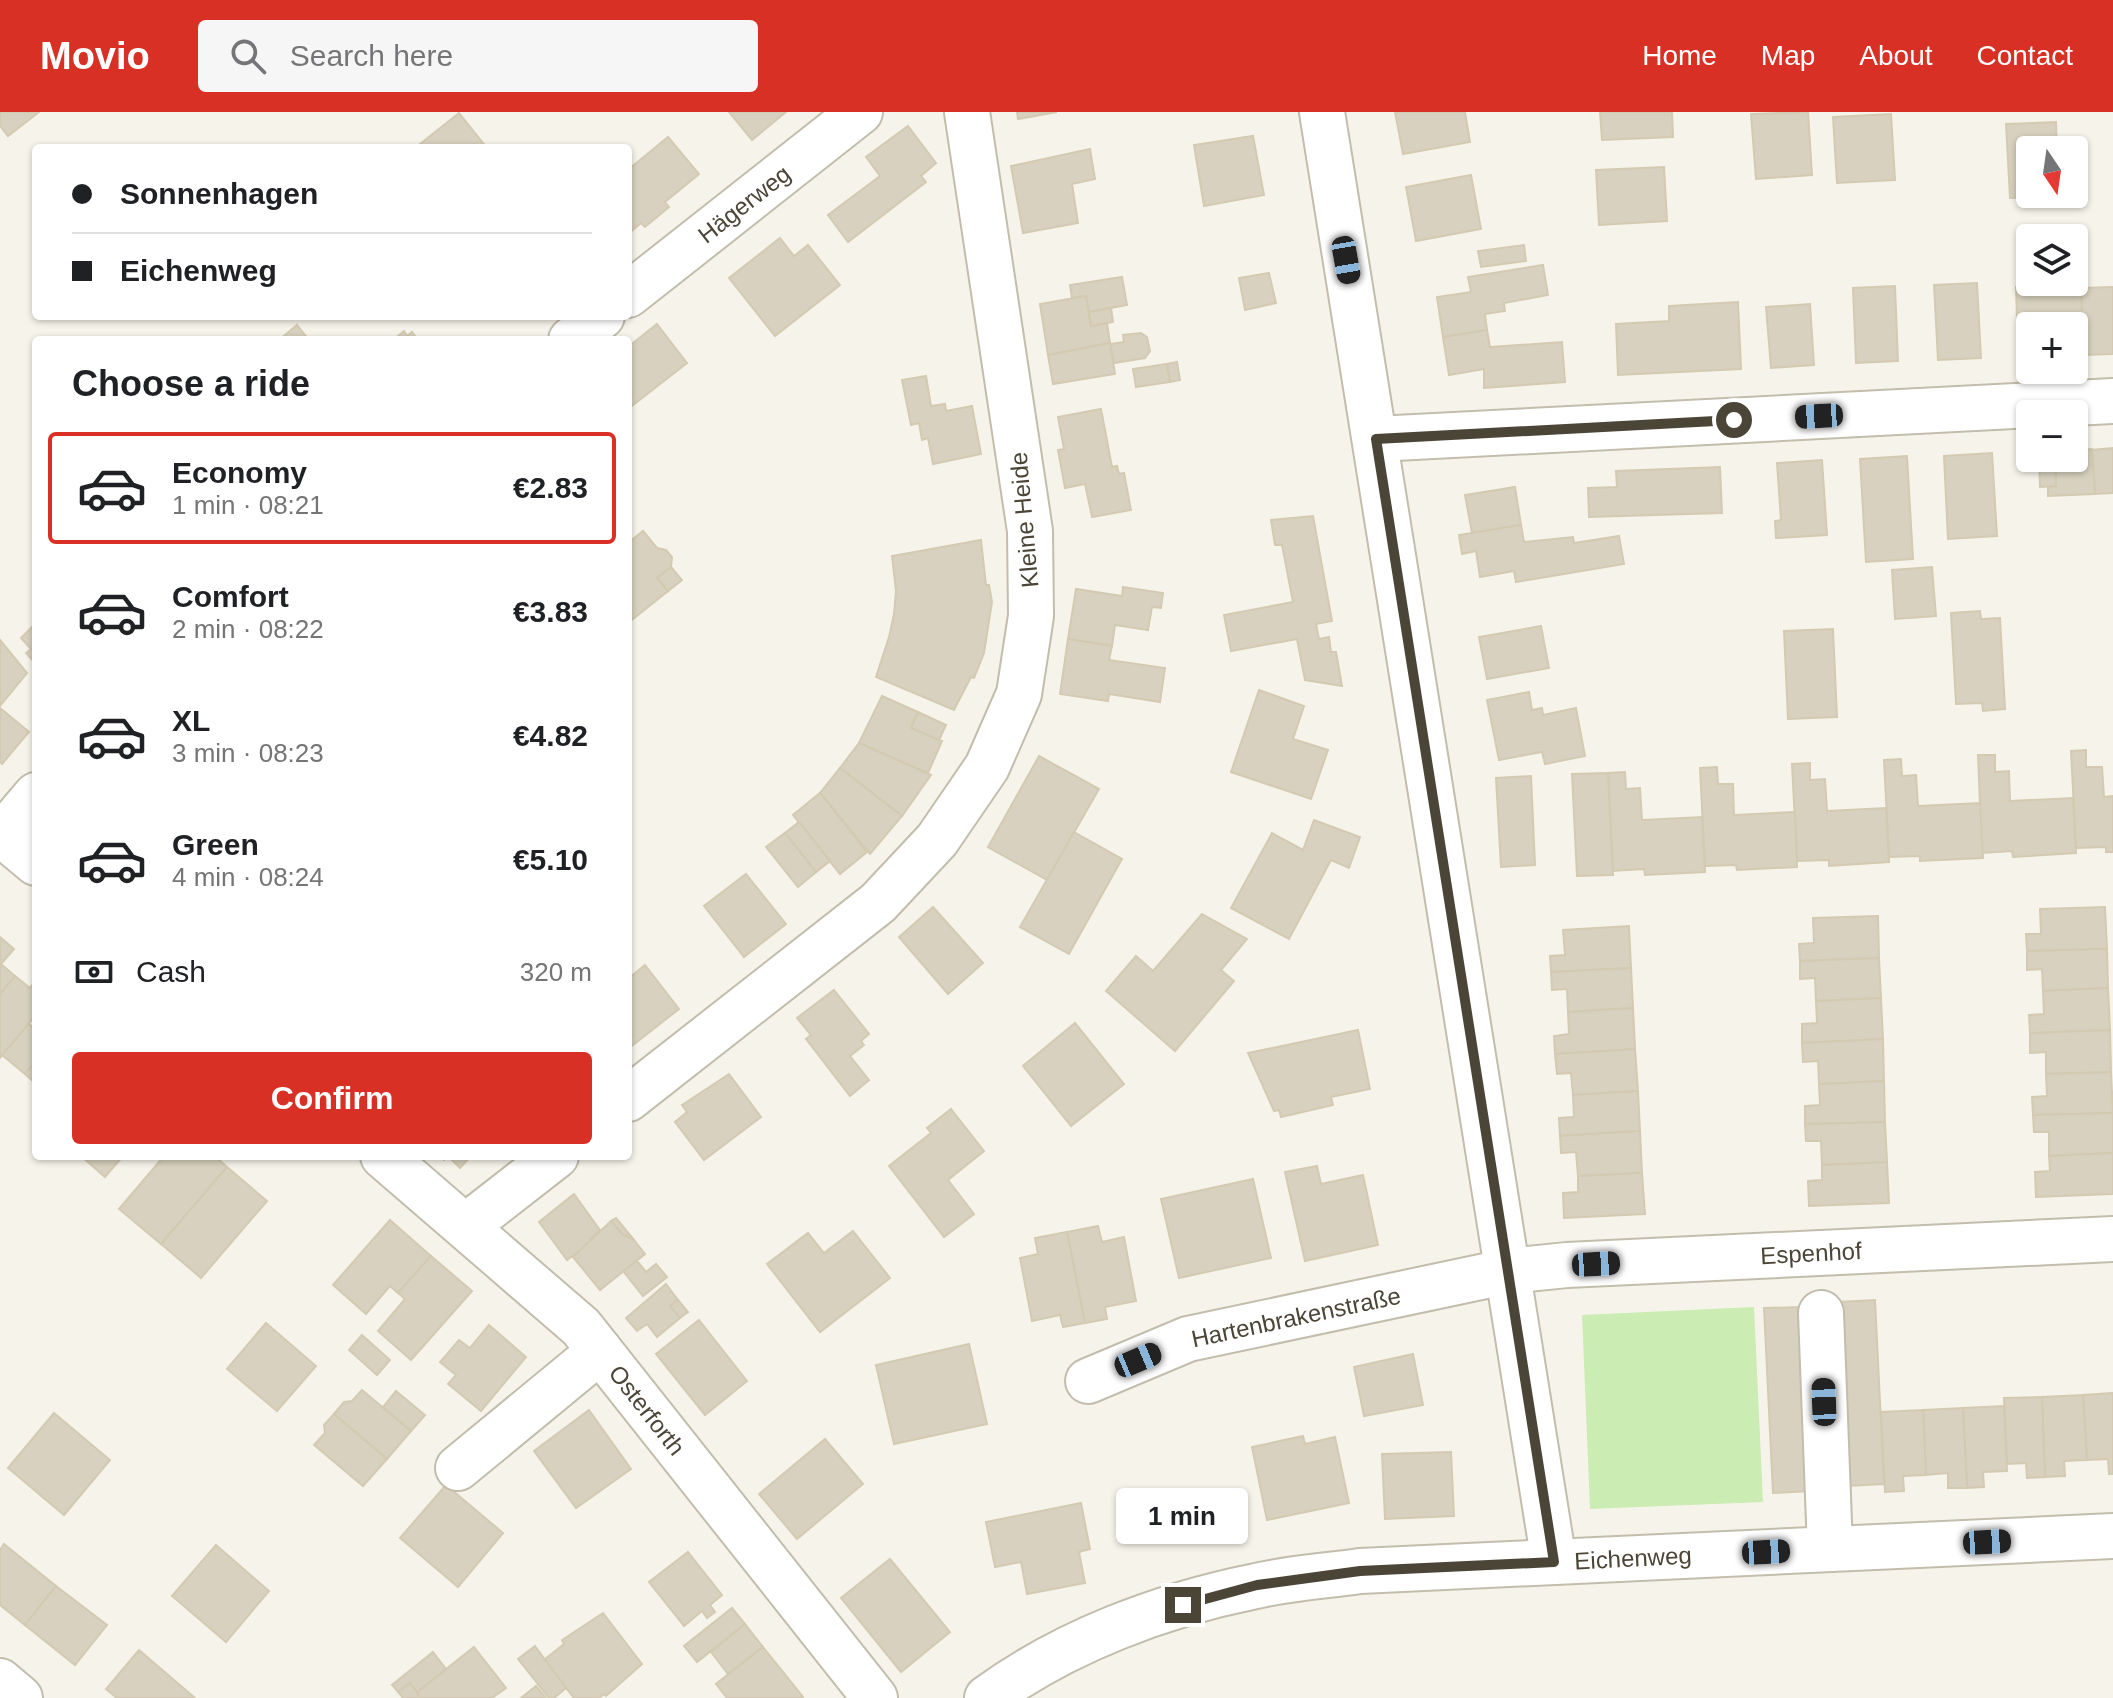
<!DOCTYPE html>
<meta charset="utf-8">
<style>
:root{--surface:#fff;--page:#f6f6f6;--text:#202124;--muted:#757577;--line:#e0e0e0;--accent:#d93025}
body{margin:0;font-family:Arial,sans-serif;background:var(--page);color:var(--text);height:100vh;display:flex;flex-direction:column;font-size:30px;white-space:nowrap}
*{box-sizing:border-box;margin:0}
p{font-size:26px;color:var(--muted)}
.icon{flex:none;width:44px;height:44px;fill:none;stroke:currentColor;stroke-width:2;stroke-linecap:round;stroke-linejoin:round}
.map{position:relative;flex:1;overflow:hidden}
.drawer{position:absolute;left:32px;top:224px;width:600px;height:824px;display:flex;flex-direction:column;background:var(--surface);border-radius:8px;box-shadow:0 2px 6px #0004}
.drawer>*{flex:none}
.hud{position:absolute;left:32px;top:32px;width:600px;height:176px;border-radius:8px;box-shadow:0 2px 6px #0004;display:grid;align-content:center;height:176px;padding:0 40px;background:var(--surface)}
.needle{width:52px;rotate:167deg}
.buttons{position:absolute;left:2016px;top:24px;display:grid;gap:16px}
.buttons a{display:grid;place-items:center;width:72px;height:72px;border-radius:8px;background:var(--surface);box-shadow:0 2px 6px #0004;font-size:40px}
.end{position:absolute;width:36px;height:36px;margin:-18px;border:10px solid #4b4538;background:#fff;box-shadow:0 0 0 4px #fff}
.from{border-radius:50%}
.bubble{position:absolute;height:56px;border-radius:8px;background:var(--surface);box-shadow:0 2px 6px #0004;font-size:26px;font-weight:800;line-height:56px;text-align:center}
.car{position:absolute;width:24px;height:48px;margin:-24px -12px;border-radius:10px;box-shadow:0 0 6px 2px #0007;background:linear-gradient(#222 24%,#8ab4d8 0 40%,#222 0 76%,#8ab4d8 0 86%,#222 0)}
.hud b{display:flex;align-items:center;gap:28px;height:76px;font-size:30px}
.hud b+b{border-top:2px solid var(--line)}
.hud i{width:20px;height:20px;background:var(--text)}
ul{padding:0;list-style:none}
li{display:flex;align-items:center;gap:24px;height:112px;margin:0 16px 12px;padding:0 24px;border:4px solid transparent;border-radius:8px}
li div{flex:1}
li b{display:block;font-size:30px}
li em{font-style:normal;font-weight:800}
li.selected{border-color:var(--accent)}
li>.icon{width:72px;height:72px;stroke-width:1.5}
h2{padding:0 40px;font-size:36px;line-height:96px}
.pay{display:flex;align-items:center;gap:20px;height:88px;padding:0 40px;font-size:30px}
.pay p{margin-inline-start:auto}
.primary-button{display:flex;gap:16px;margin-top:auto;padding:16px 40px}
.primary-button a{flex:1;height:92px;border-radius:8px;background:var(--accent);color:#fff;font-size:32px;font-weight:800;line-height:92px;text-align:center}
header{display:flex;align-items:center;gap:48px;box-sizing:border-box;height:112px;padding:0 40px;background:var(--accent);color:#fff}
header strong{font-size:38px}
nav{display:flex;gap:44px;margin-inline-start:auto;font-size:28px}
.search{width:560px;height:72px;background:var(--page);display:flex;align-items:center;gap:20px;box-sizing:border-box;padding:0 28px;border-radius:8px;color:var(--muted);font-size:30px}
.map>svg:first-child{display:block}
.green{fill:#cbecb2}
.building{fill:#d8d1bf;stroke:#d4cab2;stroke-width:2}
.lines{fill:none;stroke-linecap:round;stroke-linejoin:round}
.minor-casing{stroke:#c2bdac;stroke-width:48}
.minor{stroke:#fff;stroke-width:44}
.route{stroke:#4b4538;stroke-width:10}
.labels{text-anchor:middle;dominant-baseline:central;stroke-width:6;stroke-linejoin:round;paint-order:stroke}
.street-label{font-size:24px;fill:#4b4538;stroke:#fff}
</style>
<header>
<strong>Movio</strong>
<div class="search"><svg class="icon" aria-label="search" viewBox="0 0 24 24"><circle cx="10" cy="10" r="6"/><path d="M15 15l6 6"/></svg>Search here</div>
<nav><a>Home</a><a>Map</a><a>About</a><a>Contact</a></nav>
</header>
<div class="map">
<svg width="2113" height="1586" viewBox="0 0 2113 1586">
<rect width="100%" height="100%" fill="#f6f4ea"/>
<!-- green -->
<polygon class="green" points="1754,1195 1763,1390 1590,1397 1582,1203"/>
<!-- building -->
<g class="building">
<polygon points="0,0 39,0 8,24 0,14"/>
<polygon points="729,0 786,0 752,28"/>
<polygon points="1017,0 1057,0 1018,7"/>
<polygon points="1395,0 1465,0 1470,30 1403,42"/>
<polygon points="1600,0 1672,0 1673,25 1602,28"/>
<polygon points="1808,0 1812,63 1756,67 1751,2"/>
<polygon points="459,1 487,36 415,36"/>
<polygon points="1891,2 1895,68 1837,71 1833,5"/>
<polygon points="2056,10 2057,38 2030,38 2030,82 2059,82 2059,84 2010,86 2006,12"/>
<polygon points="908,14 936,51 921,64 926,70 848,130 828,103 880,64 866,45"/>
<polygon points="1253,24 1264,83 1204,94 1194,33"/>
<polygon points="668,25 699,62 665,90 669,95 645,115 641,111 628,122 628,58"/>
<polygon points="1090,37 1095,67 1072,72 1078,111 1023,121 1011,54"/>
<polygon points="1664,55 1667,109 1599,113 1596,58"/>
<polygon points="1471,63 1481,117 1416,129 1406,75"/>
<polygon points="780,126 794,144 808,133 840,173 775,224 729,166"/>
<polygon points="1524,133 1526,149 1481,155 1478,139"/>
<polygon points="1543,153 1548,183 1504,191 1505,199 1485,202 1487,218 1443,225 1437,185 1471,180 1468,165"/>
<polygon points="1269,161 1276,191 1245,198 1239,166"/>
<polygon points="1122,165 1127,193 1089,200 1086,184 1072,186 1070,173"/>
<polygon points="1977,171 1981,246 1938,248 1934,173"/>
<polygon points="1895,174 1898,249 1856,251 1853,176"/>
<polygon points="2042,174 2042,178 2081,176 2084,243 2074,244 2074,214 2044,214 2043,209 2017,210 2016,175"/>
<polygon points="2113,175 2113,242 2084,243 2081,176"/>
<polygon points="1086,184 1091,214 1107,211 1110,231 1048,243 1040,192"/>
<polygon points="1738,190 1741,257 1618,263 1616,212 1669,209 1669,194"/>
<polygon points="1810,192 1814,253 1771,256 1766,195"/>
<polygon points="1111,196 1113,210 1091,214 1089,200"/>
<polygon points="657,212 687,251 628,297 628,235"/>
<polygon points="297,213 309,228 279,228"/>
<polygon points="1487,218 1490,235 1562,230 1565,270 1484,276 1484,257 1449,263 1443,225"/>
<polygon points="404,219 407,224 412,220 418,228 393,228"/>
<polygon points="1141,221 1147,225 1150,239 1145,246 1114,251 1110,232 1124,230 1123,223"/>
<polygon points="1110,231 1115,262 1053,272 1048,243"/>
<polygon points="1177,250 1180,268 1170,270 1167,252"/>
<polygon points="1167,252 1170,270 1136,275 1133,257"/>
<polygon points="926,264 931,294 945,292 946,299 972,294 981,342 933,352 928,326 922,328 919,311 911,313 902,268"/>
<polygon points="1101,297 1112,355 1117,354 1119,362 1124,361 1131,398 1092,405 1085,372 1065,376 1058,338 1064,337 1058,305"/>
<polygon points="2113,336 2113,381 2095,382 2092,338"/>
<polygon points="2092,337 2095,382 2048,384 2048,375 2056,374 2055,346 2074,346 2074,338"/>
<polygon points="1992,341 1997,424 1948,427 1944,344"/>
<polygon points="1907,344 1913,447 1866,450 1860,347"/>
<polygon points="2039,346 2055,346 2056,374 2040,375"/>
<polygon points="1822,348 1827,423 1776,426 1775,409 1781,408 1777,351"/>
<polygon points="1720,355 1722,401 1589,405 1588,376 1617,375 1616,359"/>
<polygon points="1515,375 1521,413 1472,421 1465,383"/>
<polygon points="1313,404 1332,509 1316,512 1319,527 1329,525 1331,540 1336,540 1342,574 1305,568 1297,527 1231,539 1224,503 1293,490 1282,433 1275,433 1271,408"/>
<polygon points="1521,413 1524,430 1573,425 1574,431 1619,424 1624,452 1516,470 1514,459 1480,465 1476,439 1462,442 1459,423"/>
<polygon points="643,419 657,436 666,438 672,445 671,455 657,466 668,479 628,511 628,431"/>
<polygon points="981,428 986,473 989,473 992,490 984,541 974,566 971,565 954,598 876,565 889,525 894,502 896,479 892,444"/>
<polygon points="671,455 682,468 668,479 657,466"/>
<polygon points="1932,455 1936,504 1895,507 1892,458"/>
<polygon points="1123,475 1163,481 1161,496 1152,495 1148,518 1115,513 1112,534 1068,527 1076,477 1122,484"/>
<polygon points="1980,499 1981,507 2000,506 2005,597 1983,599 1982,591 1956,592 1951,501"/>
<polygon points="36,511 36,552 26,541 31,537 21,526"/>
<polygon points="1541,514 1549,556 1487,567 1479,525"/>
<polygon points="1833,517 1837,605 1788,607 1784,519"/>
<polygon points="1068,527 1112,534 1109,548 1165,556 1160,590 1109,582 1108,589 1060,582"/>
<polygon points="0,528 27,561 0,594"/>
<polygon points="1259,578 1304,594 1293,627 1328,638 1311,687 1231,660"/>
<polygon points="1529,580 1532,598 1542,596 1543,603 1576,596 1585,644 1545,652 1542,640 1499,648 1487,588"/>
<polygon points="882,584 918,600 911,616 942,629 928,661 859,631"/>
<polygon points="0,596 29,620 2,652 0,650"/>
<polygon points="918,600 946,613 939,628 911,616"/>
<polygon points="859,631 931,663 902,704 840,656"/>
<polygon points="2086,638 2086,655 2102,655 2104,685 2113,684 2113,740 2106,740 2106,735 2076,736 2071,639"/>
<polygon points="1978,643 1995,643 1995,660 2009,659 2010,689 2073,686 2076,741 2013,745 2012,739 1982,741"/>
<polygon points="1039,644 1099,677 1047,768 988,735"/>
<polygon points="1901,647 1902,664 1916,663 1918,694 1980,691 1983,746 1920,749 1920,744 1889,745 1884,648"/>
<polygon points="1810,651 1810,668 1825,667 1827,699 1886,696 1889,750 1829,754 1829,748 1797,749 1792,652"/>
<polygon points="1717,655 1718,672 1733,672 1734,703 1795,700 1797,755 1737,758 1736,753 1705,754 1700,656"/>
<polygon points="840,656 902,704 870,742 820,681"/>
<polygon points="1625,660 1626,677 1640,676 1642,708 1702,705 1705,760 1645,763 1644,757 1613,759 1608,661"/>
<polygon points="1608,661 1613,763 1577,764 1572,662"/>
<polygon points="1531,664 1535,753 1501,755 1496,666"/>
<polygon points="820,681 867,740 840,762 793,703"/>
<polygon points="1314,708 1360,725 1349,756 1331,748 1289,827 1231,796 1272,721 1303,738"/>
<polygon points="799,710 830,749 816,760 785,721"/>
<polygon points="1074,720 1122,747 1069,842 1020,815"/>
<polygon points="785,721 816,760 798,775 766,735"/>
<polygon points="746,762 786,812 744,845 704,794"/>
<polygon points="933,795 983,851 948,882 899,825"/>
<polygon points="2105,795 2107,837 2027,839 2026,822 2041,822 2040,797"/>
<polygon points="1202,802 1247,827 1221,858 1234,869 1175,939 1106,879 1136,844 1153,859"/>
<polygon points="1878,804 1879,846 1800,849 1799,832 1814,831 1813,806"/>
<polygon points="1629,814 1631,856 1551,860 1550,844 1565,843 1563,818"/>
<polygon points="0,825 14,837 1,852 15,864 0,882"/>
<polygon points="2107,837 2108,876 2043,879 2042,857 2027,858 2027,839"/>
<polygon points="1879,846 1881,886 1816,889 1815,866 1800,867 1800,849"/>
<polygon points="645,853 679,897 628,937 628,867"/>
<polygon points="1631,856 1633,896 1568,900 1567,877 1552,878 1551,860"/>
<polygon points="15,864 30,876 36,868 36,903 0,946 0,882"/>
<polygon points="2108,876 2110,918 2030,921 2029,903 2044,902 2043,879"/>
<polygon points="834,878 869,922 861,929 864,933 850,944 869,968 850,984 806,927 811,923 797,906"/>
<polygon points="1881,886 1883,927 1802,931 1802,912 1817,911 1816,889"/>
<polygon points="1633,896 1635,937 1555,942 1554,924 1569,922 1568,900"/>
<polygon points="1075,911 1124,972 1071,1014 1023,954"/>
<polygon points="29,912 36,918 36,949 25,962 2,943"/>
<polygon points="1358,918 1370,977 1331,985 1333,993 1281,1005 1279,998 1274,999 1248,941"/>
<polygon points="2110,918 2111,960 2046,962 2046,940 2030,941 2030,921"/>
<polygon points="1883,927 1884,969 1819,972 1818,949 1803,950 1802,931"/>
<polygon points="1635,937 1638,979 1573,983 1571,961 1557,962 1555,942"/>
<polygon points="36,949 36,972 25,962"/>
<polygon points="2111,960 2113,1001 2033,1003 2032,985 2047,984 2046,962"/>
<polygon points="729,962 761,1005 704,1048 675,1010 687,1000 682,993"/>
<polygon points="1884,969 1885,1010 1805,1012 1805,994 1820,993 1819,972"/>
<polygon points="1638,979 1640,1019 1560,1024 1559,1006 1574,1005 1573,983"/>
<polygon points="951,997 984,1039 948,1068 974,1102 944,1125 889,1054 931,1021 927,1016"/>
<polygon points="2113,1001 2113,1041 2049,1044 2049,1020 2034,1020 2033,1003"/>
<polygon points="1885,1010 1887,1050 1822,1053 1821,1029 1806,1029 1805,1012"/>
<polygon points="1640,1019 1642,1061 1578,1064 1576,1040 1561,1041 1560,1024"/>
<polygon points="2113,1041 2113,1082 2036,1085 2035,1060 2050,1059 2049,1044"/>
<polygon points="81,1044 123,1044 105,1065"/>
<polygon points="164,1044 215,1044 227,1055 161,1132 119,1097"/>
<polygon points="439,1044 471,1044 460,1056 448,1044 444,1048"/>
<polygon points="1887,1050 1889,1091 1809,1094 1808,1069 1822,1068 1822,1053"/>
<polygon points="1317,1054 1321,1072 1363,1063 1378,1133 1305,1149 1285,1060"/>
<polygon points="227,1055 267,1089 201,1166 161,1132"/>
<polygon points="1642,1061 1645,1102 1564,1106 1563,1081 1578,1080 1578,1064"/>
<polygon points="1253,1067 1271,1146 1179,1166 1161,1087"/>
<polygon points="574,1082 600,1118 590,1127 592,1129 567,1148 539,1110"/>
<polygon points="616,1106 634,1128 623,1123 611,1109"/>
<polygon points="390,1108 431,1144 398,1181 390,1174 366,1202 333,1173"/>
<polygon points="611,1109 623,1123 634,1128 645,1142 600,1178 573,1145"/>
<polygon points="1098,1114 1102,1130 1124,1125 1136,1189 1105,1195 1107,1207 1085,1211 1067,1120"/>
<polygon points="853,1119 890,1166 820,1220 767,1152 808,1121 824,1141"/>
<polygon points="1067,1120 1085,1211 1063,1215 1060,1203 1032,1209 1020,1146 1038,1142 1035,1126"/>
<polygon points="431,1144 472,1179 411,1248 378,1219 405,1187 398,1181"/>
<polygon points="637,1149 646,1160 656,1152 667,1165 643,1184 623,1159"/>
<polygon points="666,1172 678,1188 670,1194 680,1206 657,1225 647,1212 637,1219 626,1206"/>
<polygon points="678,1188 688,1200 680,1206 670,1194"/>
<polygon points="1875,1188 1884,1372 1847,1374 1838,1190"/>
<polygon points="1802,1195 1811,1379 1773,1381 1764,1196"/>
<polygon points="699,1208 747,1269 705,1303 656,1242"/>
<polygon points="266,1211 316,1254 277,1299 227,1257"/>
<polygon points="489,1213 526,1245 481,1299 448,1272 456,1263 440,1250 459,1228 470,1236"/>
<polygon points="362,1223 390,1248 377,1263 349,1238"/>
<polygon points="969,1232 987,1312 894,1332 876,1253"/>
<polygon points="1413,1242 1423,1293 1364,1304 1354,1255"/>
<polygon points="362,1278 411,1319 387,1347 334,1302 344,1290 352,1289"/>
<polygon points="396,1279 425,1303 411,1319 383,1295"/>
<polygon points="2113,1281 2113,1362 2109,1362 2108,1347 2087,1348 2083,1283"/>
<polygon points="2083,1283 2087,1348 2064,1349 2065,1364 2045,1365 2042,1285"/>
<polygon points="2042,1285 2045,1365 2027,1366 2026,1351 2007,1352 2004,1286"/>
<polygon points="2004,1294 2007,1359 1983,1360 1984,1375 1967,1376 1963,1296"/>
<polygon points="1963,1296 1967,1376 1948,1376 1948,1361 1926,1363 1923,1298"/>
<polygon points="589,1298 631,1357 576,1396 534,1339"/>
<polygon points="1923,1298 1926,1363 1903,1364 1904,1379 1885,1380 1881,1300"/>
<polygon points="54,1301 110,1348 64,1403 8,1356"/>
<polygon points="334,1302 387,1347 363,1374 314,1333 325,1321 324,1313"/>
<polygon points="1303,1324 1305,1332 1335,1325 1349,1391 1267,1408 1252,1335"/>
<polygon points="825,1327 863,1372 797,1427 759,1382"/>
<polygon points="1451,1340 1454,1404 1385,1407 1382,1342"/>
<polygon points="446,1373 503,1421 458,1475 400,1426"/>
<polygon points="1081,1391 1090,1437 1079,1440 1085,1471 1027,1482 1021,1450 995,1455 986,1410"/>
<polygon points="4,1432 56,1474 25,1513 0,1493 0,1438"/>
<polygon points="216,1433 269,1479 226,1530 172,1484"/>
<polygon points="688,1440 722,1483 710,1493 715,1500 707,1506 702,1499 684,1514 649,1470"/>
<polygon points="890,1447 950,1520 901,1560 841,1486"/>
<polygon points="56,1474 107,1513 75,1553 25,1513"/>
<polygon points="732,1496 745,1512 697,1550 684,1534"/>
<polygon points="603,1501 642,1552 606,1584 604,1582 599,1586 574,1586 544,1548 564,1532 562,1528"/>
<polygon points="745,1512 763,1535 728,1562 711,1540"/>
<polygon points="535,1534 566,1576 554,1586 549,1586 518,1547"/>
<polygon points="474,1535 506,1576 492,1586 419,1586 417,1580"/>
<polygon points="763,1535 803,1585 802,1586 727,1586 716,1572"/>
<polygon points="139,1538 195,1586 117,1586 106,1577"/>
<polygon points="433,1540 446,1557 417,1580 410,1571 398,1580 392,1573"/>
<polygon points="410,1571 417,1580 419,1586 403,1586 398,1580"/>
<polygon points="536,1574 546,1586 521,1586"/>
</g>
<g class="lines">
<!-- minor casing -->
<g class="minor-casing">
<g id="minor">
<polyline points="1322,0 1554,1450"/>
<polyline points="628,183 860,0"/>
<polyline points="571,228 602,204"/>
<polyline points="1376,327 2113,289"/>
<polyline points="0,721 36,751"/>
<polyline points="2,723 36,683"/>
<polyline points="628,987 878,791 937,728 987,655 1019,582 1031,504 1030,419 967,0"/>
<polyline points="383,1044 581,1215 875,1586"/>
<polyline points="466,1114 556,1044"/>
<polyline points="1821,1201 1830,1437"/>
<polyline points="1088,1269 1188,1227 1509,1159 1567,1153 2113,1127"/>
<polyline points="458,1356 600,1239"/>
<polyline points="0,1569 20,1586"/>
<path d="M987 1586C1065 1529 1162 1493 1256 1474 1290 1466 1326 1464 1360 1459L2113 1424"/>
</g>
</g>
<!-- minor -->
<use href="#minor" class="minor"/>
</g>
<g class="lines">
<!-- route -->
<polyline class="route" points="1183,1493 1257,1473 1360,1459 1554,1450 1376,327 1734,308"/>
</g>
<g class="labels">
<!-- street labels -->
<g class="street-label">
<text transform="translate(744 92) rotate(-38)">Hägerweg</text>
<text transform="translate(1024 408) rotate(-95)">Kleine Heide</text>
<text transform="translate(1811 1141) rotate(-3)">Espenhof</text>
<text transform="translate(1296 1205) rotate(-12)">Hartenbrakenstraße</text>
<text transform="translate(647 1298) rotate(52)">Osterforth</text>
<text transform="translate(1633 1446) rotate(-3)">Eichenweg</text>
</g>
</g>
</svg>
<div class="buttons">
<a><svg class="needle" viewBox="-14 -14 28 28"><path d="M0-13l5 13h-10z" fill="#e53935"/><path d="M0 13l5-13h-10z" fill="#757577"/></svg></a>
<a><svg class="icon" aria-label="layers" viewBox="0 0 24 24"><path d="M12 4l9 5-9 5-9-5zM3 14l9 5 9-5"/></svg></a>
<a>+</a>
<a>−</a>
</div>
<i class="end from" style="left:1734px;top:308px"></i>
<i class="end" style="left:1183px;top:1493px"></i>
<div class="bubble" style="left:1116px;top:1376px;width:132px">1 min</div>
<i class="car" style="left:1346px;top:148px;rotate:170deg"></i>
<i class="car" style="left:1819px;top:304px;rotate:267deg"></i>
<i class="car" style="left:1596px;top:1152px;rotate:87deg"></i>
<i class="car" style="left:1138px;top:1248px;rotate:67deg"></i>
<i class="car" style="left:1824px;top:1290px;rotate:358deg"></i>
<i class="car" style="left:1987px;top:1430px;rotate:87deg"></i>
<i class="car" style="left:1766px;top:1440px;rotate:87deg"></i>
<div class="hud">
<b><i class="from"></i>Sonnenhagen</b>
<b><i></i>Eichenweg</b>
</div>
<section class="drawer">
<h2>Choose a ride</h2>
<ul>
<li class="selected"><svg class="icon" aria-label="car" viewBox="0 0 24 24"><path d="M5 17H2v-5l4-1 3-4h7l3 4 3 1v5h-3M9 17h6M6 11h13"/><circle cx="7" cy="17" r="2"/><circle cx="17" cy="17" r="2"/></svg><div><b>Economy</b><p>1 min · 08:21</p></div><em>€2.83</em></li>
<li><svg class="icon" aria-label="car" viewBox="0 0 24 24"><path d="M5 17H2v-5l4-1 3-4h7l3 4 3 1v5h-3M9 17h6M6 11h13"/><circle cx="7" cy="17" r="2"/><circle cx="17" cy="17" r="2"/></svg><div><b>Comfort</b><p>2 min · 08:22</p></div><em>€3.83</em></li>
<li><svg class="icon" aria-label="car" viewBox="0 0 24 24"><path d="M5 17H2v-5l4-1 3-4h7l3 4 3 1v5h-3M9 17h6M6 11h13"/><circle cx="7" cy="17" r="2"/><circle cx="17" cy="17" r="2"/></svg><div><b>XL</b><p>3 min · 08:23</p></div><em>€4.82</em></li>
<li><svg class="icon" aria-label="car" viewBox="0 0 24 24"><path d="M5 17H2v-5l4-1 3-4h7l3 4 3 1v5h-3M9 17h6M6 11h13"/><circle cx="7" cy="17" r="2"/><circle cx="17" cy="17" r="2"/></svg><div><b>Green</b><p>4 min · 08:24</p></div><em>€5.10</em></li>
</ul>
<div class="pay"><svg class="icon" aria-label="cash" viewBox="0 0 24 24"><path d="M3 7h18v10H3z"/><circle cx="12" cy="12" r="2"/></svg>Cash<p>320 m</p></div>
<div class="primary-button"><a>Confirm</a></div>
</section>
</div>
